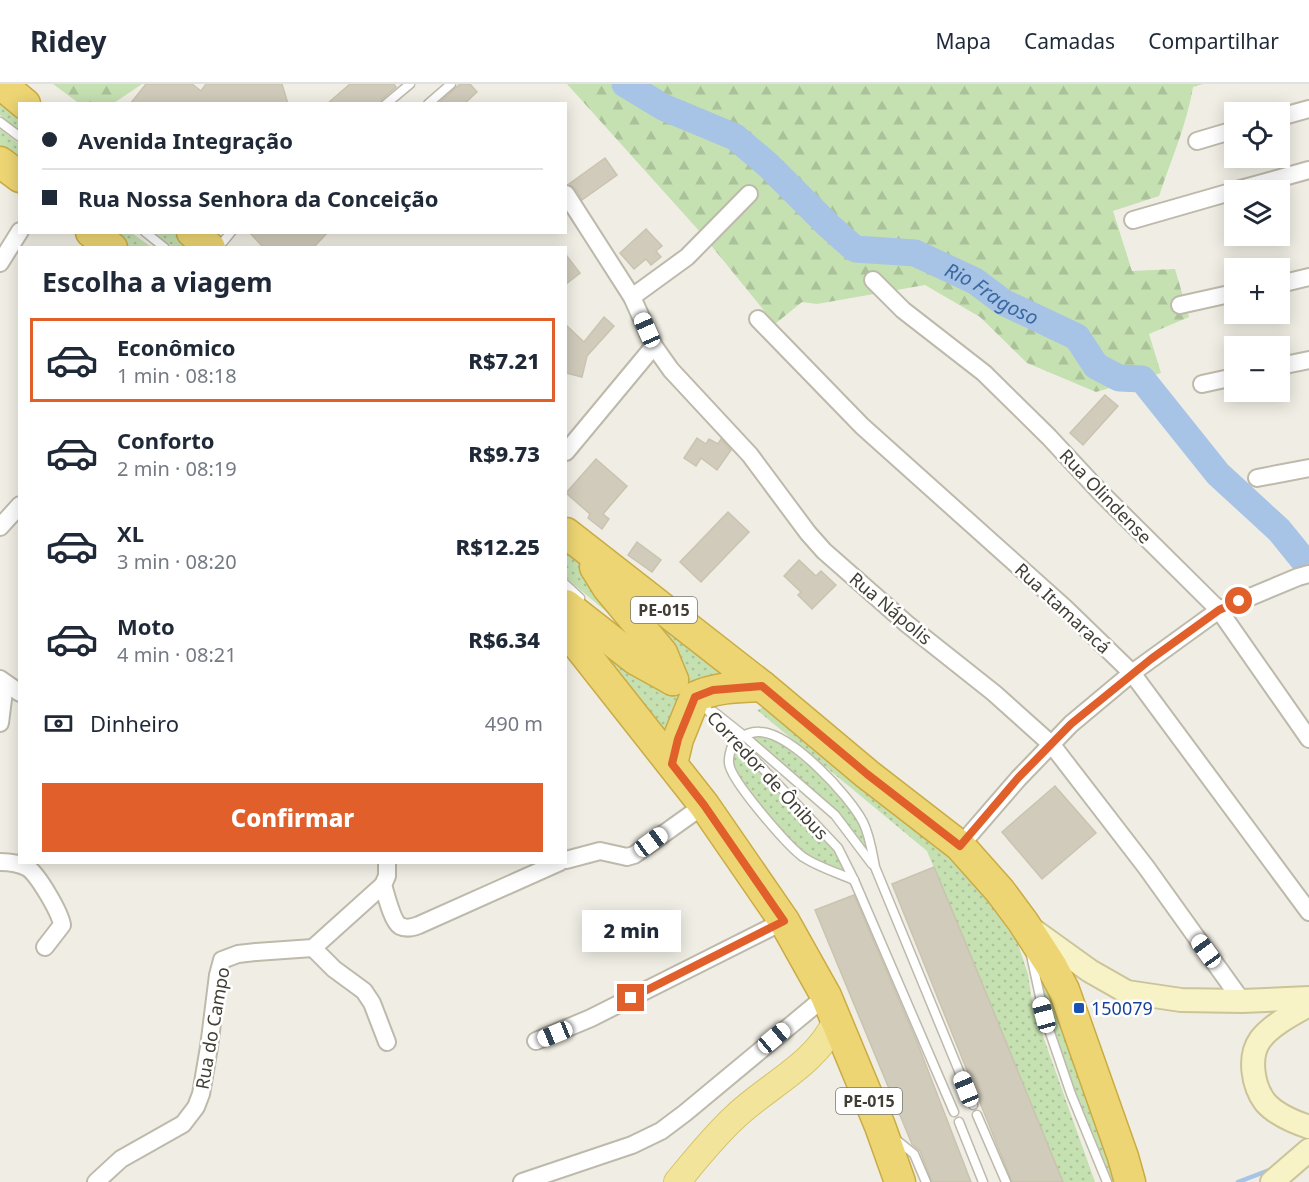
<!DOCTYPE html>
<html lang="pt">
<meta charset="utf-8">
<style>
:root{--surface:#fff;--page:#f6f6f7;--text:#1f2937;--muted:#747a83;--line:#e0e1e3;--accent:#e05f2b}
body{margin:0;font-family:"Noto Sans",sans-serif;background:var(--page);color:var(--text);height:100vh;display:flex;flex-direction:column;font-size:22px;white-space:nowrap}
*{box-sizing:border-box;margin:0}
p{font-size:20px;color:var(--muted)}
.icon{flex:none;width:33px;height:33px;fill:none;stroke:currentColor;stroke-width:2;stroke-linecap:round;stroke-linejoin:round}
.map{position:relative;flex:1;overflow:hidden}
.side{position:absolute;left:18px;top:162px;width:549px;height:618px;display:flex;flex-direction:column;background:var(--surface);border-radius:0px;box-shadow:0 3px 15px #0003}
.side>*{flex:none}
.banner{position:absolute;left:18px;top:18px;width:549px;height:132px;border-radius:0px;box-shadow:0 3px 15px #0003;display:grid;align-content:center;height:132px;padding:0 24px;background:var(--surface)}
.buttons{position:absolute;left:1224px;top:18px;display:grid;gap:12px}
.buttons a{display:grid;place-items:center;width:66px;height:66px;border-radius:0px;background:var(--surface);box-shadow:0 3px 15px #0003;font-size:30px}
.end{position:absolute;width:27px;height:27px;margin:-14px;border:8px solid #e05f2b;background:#fff;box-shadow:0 0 0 3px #fff}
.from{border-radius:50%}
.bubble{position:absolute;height:42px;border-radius:0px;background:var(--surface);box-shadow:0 3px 15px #0003;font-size:20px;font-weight:800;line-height:42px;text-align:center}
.car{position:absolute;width:18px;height:36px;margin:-18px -9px;border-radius:8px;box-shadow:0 0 4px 2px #0007;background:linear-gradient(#fff 24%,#345 0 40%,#fff 0 76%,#345 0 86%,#fff 0)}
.banner b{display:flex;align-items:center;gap:21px;height:57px;font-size:22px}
.banner b+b{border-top:2px solid var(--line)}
.banner i{width:15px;height:15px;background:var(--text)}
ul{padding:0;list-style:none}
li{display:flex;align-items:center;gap:18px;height:84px;margin:0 12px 9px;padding:0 12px;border:3px solid transparent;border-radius:0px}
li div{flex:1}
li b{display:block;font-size:22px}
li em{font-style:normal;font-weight:800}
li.active{border-color:var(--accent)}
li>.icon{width:54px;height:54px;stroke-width:1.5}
h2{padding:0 24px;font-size:27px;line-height:72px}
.pay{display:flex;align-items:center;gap:15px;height:66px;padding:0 24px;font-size:22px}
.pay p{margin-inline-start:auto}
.button{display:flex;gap:12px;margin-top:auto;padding:12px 24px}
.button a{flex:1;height:69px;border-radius:0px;background:var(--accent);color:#fff;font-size:24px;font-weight:800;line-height:69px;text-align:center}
header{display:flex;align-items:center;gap:36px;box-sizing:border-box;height:84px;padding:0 30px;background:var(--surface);border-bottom:2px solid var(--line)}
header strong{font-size:28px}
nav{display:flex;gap:33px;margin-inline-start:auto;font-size:21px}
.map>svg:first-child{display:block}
.grass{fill:url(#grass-dots)}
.forest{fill:url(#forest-firs)}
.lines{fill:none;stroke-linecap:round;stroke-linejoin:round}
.stream{stroke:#a7c4e7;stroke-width:4.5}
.river{stroke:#a7c4e7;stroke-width:27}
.building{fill:#d0cbbb;stroke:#cac3af;stroke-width:1.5}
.lane-casing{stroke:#bdb9ab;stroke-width:11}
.street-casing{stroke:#bdb9ab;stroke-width:20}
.secondary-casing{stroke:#cbc499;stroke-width:26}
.primary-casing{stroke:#d4c46e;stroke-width:28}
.highway-casing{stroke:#caab44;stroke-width:33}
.lane{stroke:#fff;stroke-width:8}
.street{stroke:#fff;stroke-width:16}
.secondary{stroke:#f8f2c7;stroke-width:22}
.primary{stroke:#f2e59b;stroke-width:26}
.highway{stroke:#edd573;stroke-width:30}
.route{stroke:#e05f2b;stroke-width:8}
.transit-dot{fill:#1a4fb4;stroke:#fff;stroke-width:2}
.labels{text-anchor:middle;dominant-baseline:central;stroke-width:5;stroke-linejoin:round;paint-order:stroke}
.shield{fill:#fff;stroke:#7a7872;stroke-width:1.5}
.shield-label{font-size:16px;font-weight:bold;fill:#413e35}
.street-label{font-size:18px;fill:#413e35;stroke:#fff}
.transit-label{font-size:18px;fill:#164399;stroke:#fff;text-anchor:start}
.water-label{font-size:20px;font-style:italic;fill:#3b68a0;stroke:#fff}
</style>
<header>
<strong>Ridey</strong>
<nav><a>Mapa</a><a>Camadas</a><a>Compartilhar</a></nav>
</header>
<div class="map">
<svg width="1309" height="1098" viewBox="0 0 1309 1098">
<defs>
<pattern id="grass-dots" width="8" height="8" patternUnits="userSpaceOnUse" patternTransform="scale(1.5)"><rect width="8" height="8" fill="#c5e0b1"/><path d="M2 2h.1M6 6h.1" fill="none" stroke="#aac199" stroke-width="1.8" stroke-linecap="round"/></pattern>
<pattern id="forest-firs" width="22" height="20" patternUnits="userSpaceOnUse" patternTransform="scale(1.5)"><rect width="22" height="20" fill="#c5e0b1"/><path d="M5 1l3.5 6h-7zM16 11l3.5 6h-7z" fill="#aac199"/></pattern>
</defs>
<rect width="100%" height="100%" fill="#f0eee4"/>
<!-- grass -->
<g class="grass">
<polygon points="0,7 19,23 19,47 0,31"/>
<polygon points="0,45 19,60 19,88 0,73"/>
<polygon points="98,149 132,149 151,163 118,163"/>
<polygon points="153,149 181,149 200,163 173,163"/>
<polygon points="566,462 572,467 650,564 566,494"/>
<polygon points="619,512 750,598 694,607 676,592"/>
<polygon points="566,537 674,605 685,616 667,673"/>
<polygon points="766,622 951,774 976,799 1018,860 1028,890 1033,924 1095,1098 1063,1098 927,767 757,626"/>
<polygon points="752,649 783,661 831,700 866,746 875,783 835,731 748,655"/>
<polygon points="734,656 838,764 854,796 805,774 732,688"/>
<polygon points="1024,845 1126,1098 1107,1098 1044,931"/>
</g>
<!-- forest -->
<g class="forest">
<polygon points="53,0 142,0 114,19 80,20"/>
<path d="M567 0H1203L1193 3C1187 40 1171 76 1159 112L1113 127 1132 187 1175 185 1189 233 1149 250 1161 289 1096 308 1027 279 980 233 925 201 817 220 802 218 775 240 701 149Z"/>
</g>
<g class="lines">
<!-- stream -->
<polyline class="stream" points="1238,1098 1272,1085"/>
<!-- river -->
<path class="river" id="s1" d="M625 0 663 23 735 53 768 81 829 142 855 165 915 169 975 197 1003 218 1077 253 1096 282 1119 294 1142 295 1218 390 1279 446 1309 483"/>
</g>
<!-- building -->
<g class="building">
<polygon points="146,0 192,0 201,7 206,0 282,0 288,20 130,20"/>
<polygon points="350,0 394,0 396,3 382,15 380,20 327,20"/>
<polygon points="460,0 470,0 477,8 464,20 438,20"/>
<polygon points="605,74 617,91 582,116 575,104 569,100"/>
<polygon points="646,145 662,162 656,167 661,173 651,181 646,175 634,185 620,169"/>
<polygon points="249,148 328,148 313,164 264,164"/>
<polygon points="566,171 580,189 566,200"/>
<polygon points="604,233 614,242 587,272 582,293 566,289 566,241 584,258"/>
<polygon points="1105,311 1118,322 1083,361 1070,349"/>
<polygon points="697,354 706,360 709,355 718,360 721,355 731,366 717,386 701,374 696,382 684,374"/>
<polygon points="596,375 627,402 603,430 609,435 602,445 588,434 590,430 566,409"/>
<polygon points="728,428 749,448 701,498 680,478"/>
<polygon points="637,458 661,476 652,488 628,471"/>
<polygon points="799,476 816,492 821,487 836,501 812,525 798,511 801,508 784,492"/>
<polygon points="1055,702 1096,749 1042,795 1002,748"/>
<polygon points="934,783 964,855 1063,1098 1012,1098 892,800"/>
<polygon points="854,811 917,958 971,1098 932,1098 920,1067 912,1060 815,826"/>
</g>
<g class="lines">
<!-- lane casing -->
<g class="lane-casing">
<g id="lane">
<polyline points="386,20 410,0"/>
<polyline points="428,20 451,0"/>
<polyline points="0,38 20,53"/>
<polyline points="145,148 165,164"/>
<polyline points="218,164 231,148"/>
<polyline points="566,501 580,514"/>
<polyline points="700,618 838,764 854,796 954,1028"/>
<polyline points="714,628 743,651 835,731 872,780"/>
<path d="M854 796C838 789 818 783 803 773 788 762 730 696 729 679 728 671 732 663 734 656 742 652 751 647 760 648 791 649 849 711 863 738 870 752 872 768 875 783L973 1021"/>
<polyline points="1031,871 1044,931 1071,1010 1107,1098"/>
<polyline points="977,1031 1006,1098"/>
<polyline points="959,1038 983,1098"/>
<polyline points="894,1054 914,1070 926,1098"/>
</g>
</g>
<!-- street casing -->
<g class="street-casing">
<g id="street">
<polyline points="1280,33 1309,25"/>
<polyline points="1197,57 1234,46"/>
<polyline points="1237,106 1309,86"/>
<polyline points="566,110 632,213 654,262 671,286 750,371 808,449 824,467 907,540 994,609 1052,661 1146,783 1242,917"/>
<polyline points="1133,136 1234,107"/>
<polyline points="0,179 20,147"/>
<polyline points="873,196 903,226 984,289 1049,353 1100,408 1219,526 1309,655"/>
<polyline points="1280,200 1309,193"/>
<polyline points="632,213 687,173 749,110"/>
<polyline points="1180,221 1234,209"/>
<polyline points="758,235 862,342 1065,524 1132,589 1309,828"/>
<polyline points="1280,282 1309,276"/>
<polyline points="1202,300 1234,293"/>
<polyline points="566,368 654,262"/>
<polyline points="1257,394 1309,384"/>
<polyline points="0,443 20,421"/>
<polyline points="0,595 20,609"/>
<polyline points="0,639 5,599"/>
<polyline points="960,762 1018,695 1071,640 1132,589 1219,526 1298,493 1309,490"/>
<polyline points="566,776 600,767 627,773 634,771 704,721"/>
<path d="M0 778C9 778 19 779 28 784 38 791 60 828 62 841L45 863"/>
<path d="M383 801C386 810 392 837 400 842 406 845 414 843 419 841L560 778"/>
<polyline points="313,864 334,885 364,907 372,919 387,958"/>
<polyline points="536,957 591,934 784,837"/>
<polyline points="96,1098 121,1075 183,1040 196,1023 201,1010 209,963 218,891 222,876 238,870 256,868 313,864 383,801 387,792 387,778"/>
<polyline points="522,1098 632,1061 661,1047 685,1029 826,912"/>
</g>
</g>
<!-- secondary casing -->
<g class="secondary-casing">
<g id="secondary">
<polyline points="1033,846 1090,887 1127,908 1181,916 1242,917 1309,914"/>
<path d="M1309 921C1293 930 1271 941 1260 956 1248 973 1253 1002 1265 1018 1276 1031 1294 1038 1309 1043"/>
<polyline points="1272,1098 1309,1066"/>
</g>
</g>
<!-- primary casing -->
<g class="primary-casing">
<path id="primary" d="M677 1098C696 1075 714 1052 736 1032 770 1000 815 981 836 937"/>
</g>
<!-- highway casing -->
<g class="highway-casing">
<g id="highway">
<polyline points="1,0 25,20"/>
<polyline points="0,78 20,93"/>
<polyline points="91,148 112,164"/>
<polyline points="192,148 210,164"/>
<polyline points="566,449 762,602 867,690 960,762 1000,807 1023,838 1052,883 1064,906 1123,1073 1130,1098"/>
<polyline points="595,483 608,504 662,569 673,596"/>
<polyline points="566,521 635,575 673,596"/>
<polyline points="566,546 704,721 784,837 826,912 880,1042 900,1098"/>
<path d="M672 680 678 655 695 613C716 603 739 603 762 602"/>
</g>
</g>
<!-- lane -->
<use href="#lane" class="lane"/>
<!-- street -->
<use href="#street" class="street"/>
<!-- secondary -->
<use href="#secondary" class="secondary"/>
<!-- primary -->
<use href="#primary" class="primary"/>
<!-- highway -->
<use href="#highway" class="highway"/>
</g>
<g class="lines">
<!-- route -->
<polyline class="route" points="631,914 784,837 704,721 672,680 678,655 695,613 713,606 762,602 867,690 960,762 1018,694 1071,640 1151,575 1219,526 1239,517"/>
</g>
<!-- markers -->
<rect class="transit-dot" x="1073" y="918" width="12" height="12" rx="3"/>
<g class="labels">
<!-- shield labels -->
<g class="shield">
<rect x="631" y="513" width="66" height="26" rx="4.5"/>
<rect x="836" y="1004" width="66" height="26" rx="4.5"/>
</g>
<g class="shield-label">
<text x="664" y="526">PE-015</text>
<text x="869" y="1017">PE-015</text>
</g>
<!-- street labels -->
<g class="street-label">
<text transform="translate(1106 412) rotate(46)">Rua Olindense</text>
<text transform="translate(891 524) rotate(40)">Rua Nápolis</text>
<text transform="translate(1063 524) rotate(43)">Rua Itamaracá</text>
<text transform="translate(768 691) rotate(47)">Corredor de Ônibus</text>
<text transform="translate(212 944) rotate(-80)">Rua do Campo</text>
</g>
<!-- transit labels -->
<g class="transit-label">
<text x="1091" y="924">150079</text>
</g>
<!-- water labels -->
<g class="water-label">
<text stroke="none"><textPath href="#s1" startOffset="434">Rio Fragoso</textPath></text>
</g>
</g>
</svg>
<div class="buttons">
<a><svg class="icon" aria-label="locate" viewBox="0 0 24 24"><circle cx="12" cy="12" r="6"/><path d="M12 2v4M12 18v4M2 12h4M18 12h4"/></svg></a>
<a><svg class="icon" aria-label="layers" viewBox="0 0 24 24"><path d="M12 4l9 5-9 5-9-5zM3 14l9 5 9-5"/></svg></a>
<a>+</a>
<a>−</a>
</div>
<i class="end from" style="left:1239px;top:517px"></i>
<i class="end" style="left:631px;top:914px"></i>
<div class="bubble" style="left:582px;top:826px;width:99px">2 min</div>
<i class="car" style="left:647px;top:246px;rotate:336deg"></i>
<i class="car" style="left:651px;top:758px;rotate:54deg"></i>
<i class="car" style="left:1206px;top:867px;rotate:324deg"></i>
<i class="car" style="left:1044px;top:931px;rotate:345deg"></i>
<i class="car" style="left:555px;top:950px;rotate:248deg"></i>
<i class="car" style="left:774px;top:954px;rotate:50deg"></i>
<i class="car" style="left:966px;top:1005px;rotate:338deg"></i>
<div class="banner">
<b><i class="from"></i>Avenida Integração</b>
<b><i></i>Rua Nossa Senhora da Conceição</b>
</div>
<section class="side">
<h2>Escolha a viagem</h2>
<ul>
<li class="active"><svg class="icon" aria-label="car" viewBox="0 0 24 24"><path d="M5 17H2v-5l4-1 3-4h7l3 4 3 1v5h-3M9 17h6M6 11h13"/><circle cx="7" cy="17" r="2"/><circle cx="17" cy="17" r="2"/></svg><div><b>Econômico</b><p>1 min · 08:18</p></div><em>R$7.21</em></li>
<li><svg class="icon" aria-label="car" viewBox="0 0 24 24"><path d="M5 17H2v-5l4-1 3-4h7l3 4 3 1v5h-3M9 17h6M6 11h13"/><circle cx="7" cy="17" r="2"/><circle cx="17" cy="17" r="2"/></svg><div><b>Conforto</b><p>2 min · 08:19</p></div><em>R$9.73</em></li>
<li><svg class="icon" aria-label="car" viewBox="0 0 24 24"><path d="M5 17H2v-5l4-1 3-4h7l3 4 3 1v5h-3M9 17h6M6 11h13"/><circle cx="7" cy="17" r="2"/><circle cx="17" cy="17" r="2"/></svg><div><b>XL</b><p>3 min · 08:20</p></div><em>R$12.25</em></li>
<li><svg class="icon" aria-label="car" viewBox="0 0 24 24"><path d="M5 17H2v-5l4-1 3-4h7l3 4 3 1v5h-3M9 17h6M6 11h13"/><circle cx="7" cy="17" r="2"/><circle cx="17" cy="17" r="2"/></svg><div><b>Moto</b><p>4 min · 08:21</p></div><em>R$6.34</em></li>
</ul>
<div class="pay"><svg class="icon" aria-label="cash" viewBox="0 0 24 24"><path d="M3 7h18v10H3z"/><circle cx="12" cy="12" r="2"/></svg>Dinheiro<p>490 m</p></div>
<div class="button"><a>Confirmar</a></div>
</section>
</div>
